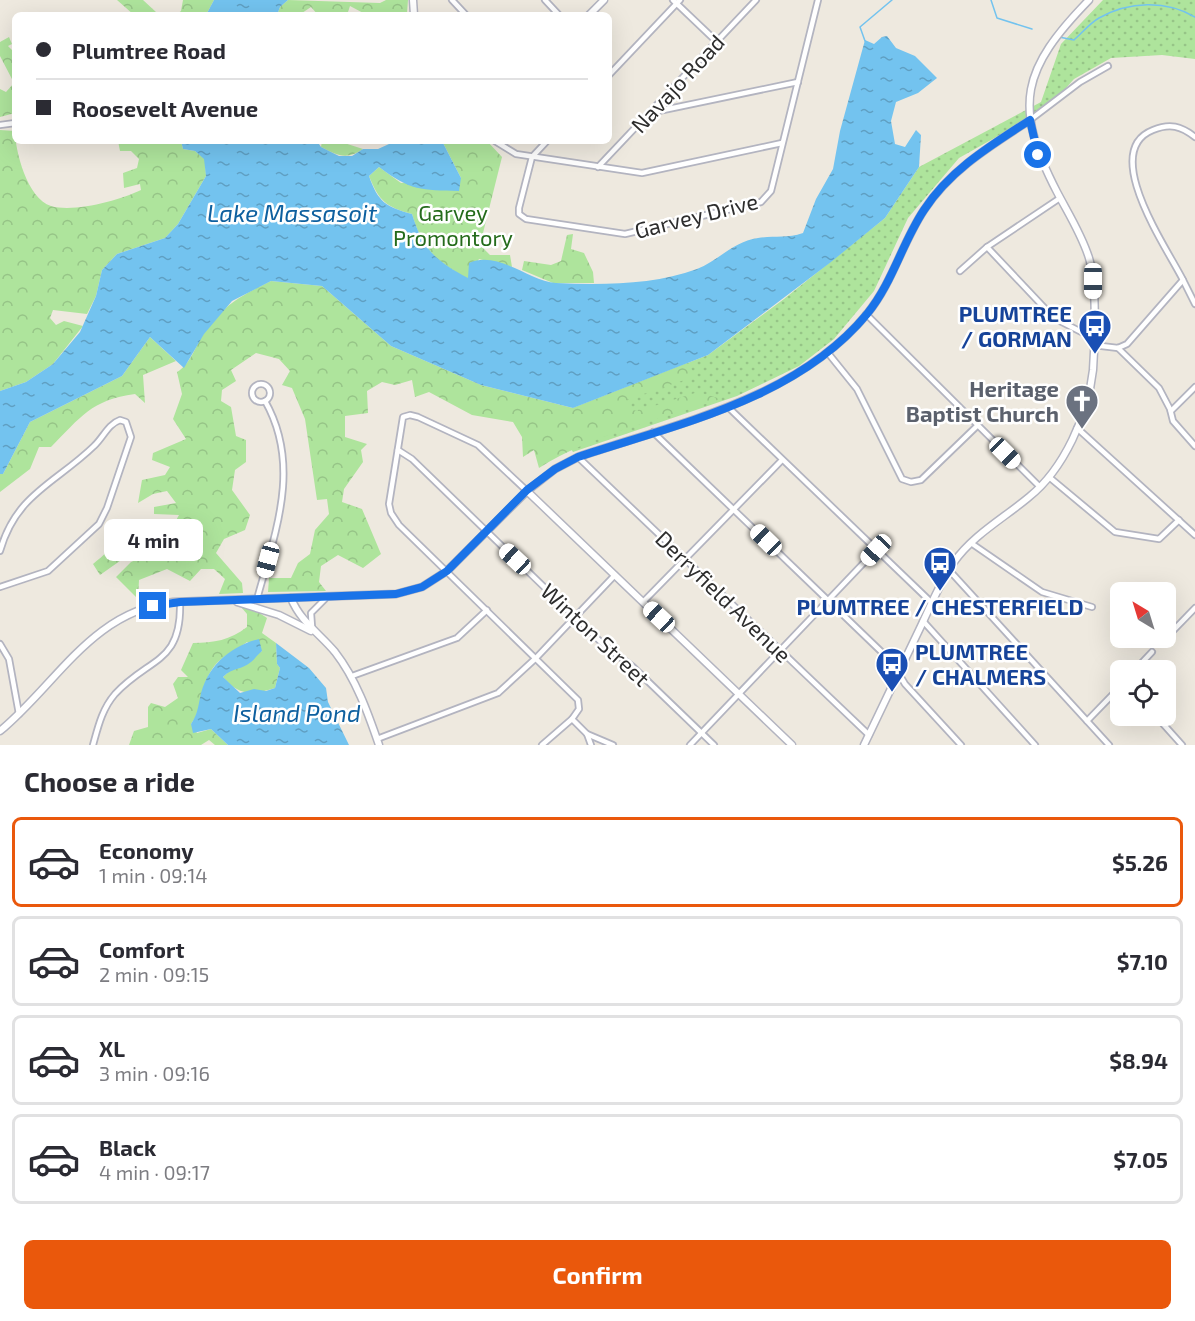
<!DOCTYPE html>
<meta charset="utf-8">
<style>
:root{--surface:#fff;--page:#f7f7f7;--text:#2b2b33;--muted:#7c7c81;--line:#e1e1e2;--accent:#ea580c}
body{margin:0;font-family:"Exo 2",sans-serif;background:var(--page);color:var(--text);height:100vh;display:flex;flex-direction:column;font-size:22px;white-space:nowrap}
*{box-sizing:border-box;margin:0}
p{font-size:20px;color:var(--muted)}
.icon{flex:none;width:33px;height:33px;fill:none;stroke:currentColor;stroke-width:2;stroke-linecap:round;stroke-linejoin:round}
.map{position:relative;height:745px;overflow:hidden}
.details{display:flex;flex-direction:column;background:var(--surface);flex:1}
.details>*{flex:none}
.top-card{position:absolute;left:12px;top:12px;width:600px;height:132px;border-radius:9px;box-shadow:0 6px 24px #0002;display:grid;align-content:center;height:132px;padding:0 24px;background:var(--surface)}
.needle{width:39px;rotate:322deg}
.tools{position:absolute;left:1110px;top:582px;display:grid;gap:12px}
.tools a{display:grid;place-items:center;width:66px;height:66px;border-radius:9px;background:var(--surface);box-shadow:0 6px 24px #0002;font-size:30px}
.end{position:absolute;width:27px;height:27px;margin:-14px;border:8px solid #1a73e8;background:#fff;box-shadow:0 0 0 3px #fff}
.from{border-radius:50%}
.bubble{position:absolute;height:42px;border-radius:9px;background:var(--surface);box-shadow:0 6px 24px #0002;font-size:20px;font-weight:700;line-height:42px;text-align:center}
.car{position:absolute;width:18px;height:36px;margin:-18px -9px;border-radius:8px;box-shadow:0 0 4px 2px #0007;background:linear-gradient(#fff 24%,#345 0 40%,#fff 0 76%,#345 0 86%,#fff 0)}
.top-card b{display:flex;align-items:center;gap:21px;height:57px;font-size:22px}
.top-card b+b{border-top:2px solid var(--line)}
.top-card i{width:15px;height:15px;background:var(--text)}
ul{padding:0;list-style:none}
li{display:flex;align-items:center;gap:18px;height:90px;margin:0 12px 9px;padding:0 12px;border:3px solid var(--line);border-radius:9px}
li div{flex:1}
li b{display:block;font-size:22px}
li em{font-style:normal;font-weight:700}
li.on{border-color:var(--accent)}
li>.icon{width:54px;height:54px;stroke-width:1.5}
h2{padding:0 24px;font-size:27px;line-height:72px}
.cta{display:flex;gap:12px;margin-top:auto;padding:12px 24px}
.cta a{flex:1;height:69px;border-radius:9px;background:var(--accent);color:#fff;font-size:24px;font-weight:700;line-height:69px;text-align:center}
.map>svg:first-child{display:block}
.grass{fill:url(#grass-dots)}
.forest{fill:url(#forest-crowns)}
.water{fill:url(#water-ripples)}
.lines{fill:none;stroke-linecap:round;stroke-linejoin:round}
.stream{stroke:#73c3ef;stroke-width:1.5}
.street-casing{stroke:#b3b4c0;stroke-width:8}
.secondary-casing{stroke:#b3b4c0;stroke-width:9}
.street{stroke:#fff;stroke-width:4.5}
.secondary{stroke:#fff;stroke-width:6}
.route{stroke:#1a73e8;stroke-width:8}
.labels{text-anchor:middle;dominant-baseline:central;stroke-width:5;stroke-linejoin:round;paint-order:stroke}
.street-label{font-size:22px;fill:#2d2d2d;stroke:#fff}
.park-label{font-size:22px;fill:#246b1b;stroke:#fff}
.transit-label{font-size:22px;font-weight:bold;fill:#164399;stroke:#fff;text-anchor:end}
.worship-label{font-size:22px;font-weight:bold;fill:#5b616d;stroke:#fff;text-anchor:end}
.water-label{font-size:24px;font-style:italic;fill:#0e609f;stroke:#fff}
</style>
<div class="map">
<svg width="1195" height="745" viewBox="0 0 1195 745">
<defs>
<pattern id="grass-dots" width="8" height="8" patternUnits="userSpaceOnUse" patternTransform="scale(1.5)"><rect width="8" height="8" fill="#aee49c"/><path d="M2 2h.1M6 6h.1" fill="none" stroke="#96c487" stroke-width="1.8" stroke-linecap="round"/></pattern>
<pattern id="forest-crowns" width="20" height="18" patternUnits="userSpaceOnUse" patternTransform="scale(1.5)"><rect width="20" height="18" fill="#aee49c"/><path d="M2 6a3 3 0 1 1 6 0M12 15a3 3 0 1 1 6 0" fill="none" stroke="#96c487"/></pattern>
<pattern id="water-ripples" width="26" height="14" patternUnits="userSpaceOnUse" patternTransform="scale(1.5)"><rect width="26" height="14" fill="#73c3ef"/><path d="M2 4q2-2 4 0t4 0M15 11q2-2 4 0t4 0" fill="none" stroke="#5f9fc2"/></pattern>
</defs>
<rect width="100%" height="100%" fill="#eee9df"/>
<!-- grass -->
<polygon class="grass" points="1103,0 1195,0 1195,59 1162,55 1111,58 1074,79 1048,108 959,158 908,218 874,291 834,339 799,366 737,396 573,452 559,431 573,408 708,355 784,299 885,218 919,167 1041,102 1061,44"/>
<!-- forest -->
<g class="forest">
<polygon points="117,0 143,0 156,12 169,15 134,15"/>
<polygon points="183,0 214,0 206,15 176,15 181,11"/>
<polygon points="288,0 380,3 386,0 408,0 407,13 367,15 350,6 347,15 318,15 311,7 299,15 277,15 280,7"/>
<polygon points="9,37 12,44 8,46 15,53 15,113 0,117 0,89 6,92 14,83 0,56 0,42"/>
<path d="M0 130 15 131C15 150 27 199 51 206 74 213 120 200 141 190L140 184 124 188 123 173 137 168 139 159 131 151H120L118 141H181L183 149 195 151 205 159 206 176 178 224 165 238 117 254 102 270 96 296 87 314 53 310 50 318 56 325 64 321 83 326 53 364 26 382 0 391Z"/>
<path d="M322 141H338L363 149C347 160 338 156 321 147Z"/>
<path d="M442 141H487L502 157 480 245 490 255H510L512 267 479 259 468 279C436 261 423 251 412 214 386 207 379 201 369 176L379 167 401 183 461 178Z"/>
<polygon points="573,234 571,249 584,253 593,272 594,283 553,283 522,270 524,261 551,265 561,261 567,235"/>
<path d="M271 281 322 286 391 346 481 385 573 408 687 363 696 376 626 400 622 408 638 411 698 392 721 399C660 419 593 434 539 468L534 450 523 457 522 437 513 422 472 415 429 392 415 397 412 380 395 385 382 382 367 391 368 413 345 416V437L367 444 361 450 363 462 344 489 342 502 362 509 381 554 363 568 338 555 321 566 319 582 326 591 268 592 269 578H291L298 563 310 554 315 530 329 514 327 499 317 500 305 419 292 388 282 385 290 371 279 359 256 353 231 370 236 381 222 390 221 401 231 407 236 436 246 440V462L235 470 232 490 250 515 245 530 224 539 216 553 242 583 243 593 219 594 225 579 214 569H201L190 581 167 569 139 580 138 599 116 577 131 562 149 554 154 546 134 551 100 575 93 564C126 538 120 527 165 540L179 515 154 514V507L176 503 167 491 153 494 138 503 142 480 165 475 170 467 152 460 153 453 186 439 173 419 182 394 177 372C191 364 195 346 204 333 226 303 239 297 271 281Z"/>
<path d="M150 337 176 361 143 375 145 403 135 394C91 400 81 417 51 447H39L30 469 0 492V474H3L30 422 122 376Z"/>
<path d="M241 607 258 612 267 618 262 633 276 643 277 664 280 668 275 688C251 695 239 696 223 677L233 668 262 651 247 642C233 653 221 655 211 671 200 688 203 709 191 724L197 733 211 729 228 745H215L209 740 201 745H129L134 731 148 727V707L151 703 165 707 178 698 173 684 178 677H188L181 670 193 643C214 643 230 640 247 627V614Z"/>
</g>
<!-- water -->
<g class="water">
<polygon points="214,0 288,0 280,7 277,15 206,15"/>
<path d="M887 36 896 48 915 56 937 78 918 93 896 102 891 121 895 144 905 147 916 130 921 135 919 167 885 218 831 262 708 355 573 408 481 385 391 346 322 286 271 281 232 301 204 334 184 368 150 337 122 376 30 422 3 474H0V391L26 382 53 364 80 332 96 296 102 270 117 254 165 238 178 224 206 176 204 159 195 151 183 149 181 141H317L321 147 339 156H352L363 149H378L389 144H404L406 141H442L461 178 459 191C421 190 411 191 379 167L369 176C378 202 386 207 412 214 423 250 436 261 468 278L469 263C498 250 529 281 556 283 602 285 654 285 697 269 718 261 734 241 758 238 774 235 786 239 803 233L816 199 833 169 840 131 865 40 874 44 882 37Z"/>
<path d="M259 639 262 651C257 655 255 659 251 662 242 670 233 667 223 677L240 693 254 689 266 691 275 688 280 668 277 664 276 643 309 668 326 688 328 702 349 745H228L211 729 193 733 191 724C197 715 198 708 200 698 206 667 230 646 259 639Z"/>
</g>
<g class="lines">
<!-- stream -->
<g class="stream">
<polyline points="991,0 997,18 1032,29"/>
<path d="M1059 37 1074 40C1082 33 1090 23 1099 18 1129 1 1166 0 1195 17"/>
<polyline points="865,41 860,27 892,0"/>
</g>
<!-- street casing -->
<g class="street-casing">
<g id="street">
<polyline points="452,0 466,15"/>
<polyline points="545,0 559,15"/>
<polyline points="673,0 716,41"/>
<polyline points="609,75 680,0"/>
<polyline points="649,113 798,82"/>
<polyline points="1030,120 1080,82 1108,66"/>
<polyline points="0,125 15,123"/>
<polyline points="495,141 516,154 642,173 782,143"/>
<polyline points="547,141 532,157 519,208 519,214 526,219 625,234 761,202 771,191 818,0"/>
<polyline points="598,167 756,0"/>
<polyline points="987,247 1054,318 1093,338"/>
<polyline points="960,271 987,247 1060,198"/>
<polyline points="1183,280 1195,304"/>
<polyline points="866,314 1040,487"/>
<path d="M1093 345 1118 348 1127 344 1183 280C1167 248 1099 151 1153 130 1170 123 1181 126 1195 137"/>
<polyline points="1118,348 1159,388 1170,409 1173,421 1195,446"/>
<polyline points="828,353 857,389 902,479 911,482 921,480 978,425"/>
<circle cx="261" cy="393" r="9"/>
<polyline points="728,407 932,603"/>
<polyline points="1171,411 1195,387"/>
<polyline points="1077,428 1195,535"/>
<polyline points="653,432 892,662 905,684 961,745"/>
<polyline points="398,450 412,459 606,647 632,666 714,745"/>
<polyline points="578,457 869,735"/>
<polyline points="1049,477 1115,532 1159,539 1179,520"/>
<polyline points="527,491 478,445 418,417 410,415 403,417 389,504 391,513 399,525 578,700 579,709 572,719 587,734 613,745"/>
<polyline points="971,543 1042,592 1092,607"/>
<path d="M0 551C16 494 56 483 94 446 103 438 108 424 120 420L126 422 131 437 107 508 99 524 48 571 0 587"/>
<polyline points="949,570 1109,745"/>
<path d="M257 599C275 533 302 466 265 401"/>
<polyline points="643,602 782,460"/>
<polyline points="923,621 1035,745"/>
<polyline points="312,627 311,613 325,599"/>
<polyline points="1165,639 1195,608"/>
<polyline points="0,644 9,659 19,714"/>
<polyline points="1135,670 1152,652"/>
<polyline points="352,676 457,638 487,610"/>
<polyline points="1156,716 1182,745"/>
<polyline points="1087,721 1120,687"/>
<polyline points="587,734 591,745"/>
<polyline points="377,739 498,693 536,658 615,575"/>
<path d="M93 745C98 727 102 709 115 694 149 657 182 664 180 602"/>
<polyline points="542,745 572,719"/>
<polyline points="690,745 876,550"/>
</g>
</g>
<!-- secondary casing -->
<g class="secondary-casing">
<g id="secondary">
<polyline points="413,0 414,15"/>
<polyline points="589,15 604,0"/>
<polyline points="527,491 792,745"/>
<path d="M291 598C300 621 320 634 335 652 356 679 368 713 379 745"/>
<polyline points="237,602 279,615 311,631"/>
<path d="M0 731C57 684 92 611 173 602L396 594 422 587 447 571 527 491 555 469 578 457C678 423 797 399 867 314 893 282 902 243 924 210 950 170 990 146 1030 120"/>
<path d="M864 745C883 705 902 666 921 626 931 605 940 582 954 562 973 535 1004 518 1029 497 1064 469 1088 415 1093 370 1095 342 1097 284 1089 258 1082 235 1068 213 1057 192 1012 105 1022 69 1089 0"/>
</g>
</g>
<!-- street -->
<use href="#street" class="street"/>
<!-- secondary -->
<use href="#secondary" class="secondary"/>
</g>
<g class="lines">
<!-- route -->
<path class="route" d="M153 606 180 602 396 594 422 587 447 571 527 490 555 469 578 457C678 424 797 399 867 314 893 282 902 243 924 210 950 170 990 146 1030 120L1038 155"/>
</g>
<!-- icons -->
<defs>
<g id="bus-pin" transform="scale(1.725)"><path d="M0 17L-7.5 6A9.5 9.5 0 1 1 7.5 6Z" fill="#1a4fb4" stroke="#fff"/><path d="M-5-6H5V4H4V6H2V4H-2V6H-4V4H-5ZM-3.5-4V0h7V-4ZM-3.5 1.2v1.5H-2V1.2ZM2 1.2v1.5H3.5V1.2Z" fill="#fff"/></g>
<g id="church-pin" transform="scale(1.725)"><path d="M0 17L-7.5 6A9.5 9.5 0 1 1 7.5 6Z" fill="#6b7280" stroke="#fff"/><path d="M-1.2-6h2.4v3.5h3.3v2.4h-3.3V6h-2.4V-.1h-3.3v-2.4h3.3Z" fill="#fff"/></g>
</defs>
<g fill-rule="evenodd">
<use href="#bus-pin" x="1095" y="326"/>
<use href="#church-pin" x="1082" y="401"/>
<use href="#bus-pin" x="940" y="563"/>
<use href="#bus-pin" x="892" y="664"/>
</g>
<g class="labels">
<!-- street labels -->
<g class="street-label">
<text transform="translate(677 83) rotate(-47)">Navajo Road</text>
<text transform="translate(696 215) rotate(-14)">Garvey Drive</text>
<text transform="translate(724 596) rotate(44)">Derryfield Avenue</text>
<text transform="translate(596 634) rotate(43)">Winton Street</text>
</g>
<!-- park labels -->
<g class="park-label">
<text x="453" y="212">Garvey<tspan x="453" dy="25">Promontory</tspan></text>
</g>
<!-- transit labels -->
<g class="transit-label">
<text x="1072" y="313">PLUMTREE<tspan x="1072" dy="25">/ GORMAN</tspan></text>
<text x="940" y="606" text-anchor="middle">PLUMTREE / CHESTERFIELD</text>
<text x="915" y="651" text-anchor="start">PLUMTREE<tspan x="915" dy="25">/ CHALMERS</tspan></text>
</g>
<!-- worship labels -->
<g class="worship-label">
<text x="1059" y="388">Heritage<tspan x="1059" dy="25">Baptist Church</tspan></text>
</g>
<!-- water labels -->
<g class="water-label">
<text x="292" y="212">Lake Massasoit</text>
<text x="297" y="712">Island Pond</text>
</g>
</g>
</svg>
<div class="tools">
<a><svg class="needle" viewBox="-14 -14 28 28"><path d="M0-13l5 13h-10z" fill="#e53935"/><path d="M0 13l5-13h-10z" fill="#7c7c81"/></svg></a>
<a><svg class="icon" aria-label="locate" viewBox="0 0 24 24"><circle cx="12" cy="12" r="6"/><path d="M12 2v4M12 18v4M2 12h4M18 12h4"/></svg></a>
</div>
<i class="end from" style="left:1038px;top:155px"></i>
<i class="end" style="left:153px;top:606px"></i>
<div class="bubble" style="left:104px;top:519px;width:99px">4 min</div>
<i class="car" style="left:1093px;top:281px;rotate:180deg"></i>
<i class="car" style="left:1005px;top:453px;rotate:135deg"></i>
<i class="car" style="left:766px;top:540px;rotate:314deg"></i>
<i class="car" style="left:876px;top:550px;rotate:223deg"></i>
<i class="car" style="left:515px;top:559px;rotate:313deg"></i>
<i class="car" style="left:268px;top:560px;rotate:195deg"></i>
<i class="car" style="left:659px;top:617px;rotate:313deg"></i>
<div class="top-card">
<b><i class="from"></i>Plumtree Road</b>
<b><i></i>Roosevelt Avenue</b>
</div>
</div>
<section class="details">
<h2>Choose a ride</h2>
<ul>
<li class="on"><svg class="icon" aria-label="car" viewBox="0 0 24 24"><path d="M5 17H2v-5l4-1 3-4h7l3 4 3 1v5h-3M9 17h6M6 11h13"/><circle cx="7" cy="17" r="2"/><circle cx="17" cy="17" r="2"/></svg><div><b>Economy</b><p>1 min · 09:14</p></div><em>$5.26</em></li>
<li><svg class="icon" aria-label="car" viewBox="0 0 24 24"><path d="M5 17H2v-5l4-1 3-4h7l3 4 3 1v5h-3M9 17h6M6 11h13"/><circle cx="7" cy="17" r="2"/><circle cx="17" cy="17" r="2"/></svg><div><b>Comfort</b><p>2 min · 09:15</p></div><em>$7.10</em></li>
<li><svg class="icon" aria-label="car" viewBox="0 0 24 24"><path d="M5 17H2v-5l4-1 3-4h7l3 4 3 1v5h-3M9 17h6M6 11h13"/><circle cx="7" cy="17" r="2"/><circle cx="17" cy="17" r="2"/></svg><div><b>XL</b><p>3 min · 09:16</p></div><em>$8.94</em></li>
<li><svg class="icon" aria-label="car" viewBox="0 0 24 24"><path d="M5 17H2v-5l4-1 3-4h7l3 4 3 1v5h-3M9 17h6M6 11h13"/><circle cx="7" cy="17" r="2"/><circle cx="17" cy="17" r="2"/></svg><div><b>Black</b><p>4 min · 09:17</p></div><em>$7.05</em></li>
</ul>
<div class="cta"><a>Confirm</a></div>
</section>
